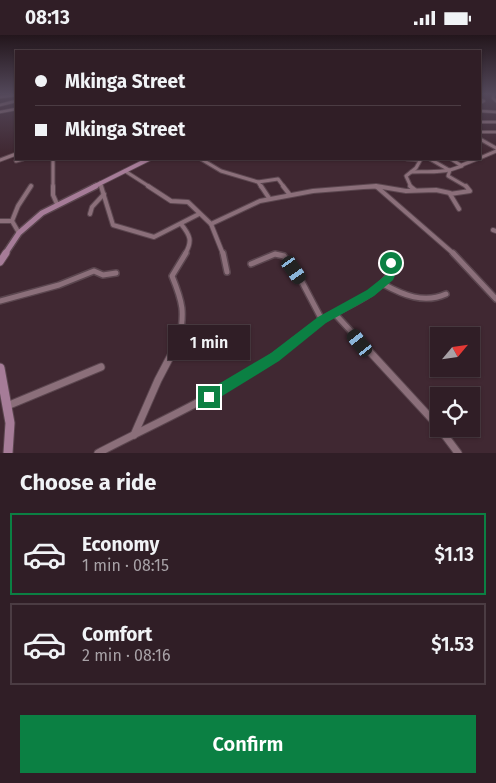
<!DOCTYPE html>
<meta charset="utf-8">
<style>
:root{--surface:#301e26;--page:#3c2b32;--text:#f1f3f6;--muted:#a8a2a7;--line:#4b3c43;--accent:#0b8043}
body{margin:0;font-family:"Fira Sans",sans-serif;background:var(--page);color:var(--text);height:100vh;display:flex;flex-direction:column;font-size:19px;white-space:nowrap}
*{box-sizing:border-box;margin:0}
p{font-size:16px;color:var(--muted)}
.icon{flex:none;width:28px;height:28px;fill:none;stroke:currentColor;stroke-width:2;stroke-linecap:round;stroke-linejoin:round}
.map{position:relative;height:418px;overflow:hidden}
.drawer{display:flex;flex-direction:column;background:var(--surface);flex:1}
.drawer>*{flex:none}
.top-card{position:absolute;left:15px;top:15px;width:466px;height:110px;border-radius:0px;box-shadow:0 1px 4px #0004,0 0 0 1px var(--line);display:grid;align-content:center;height:110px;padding:0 20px;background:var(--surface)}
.needle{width:32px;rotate:61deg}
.fabs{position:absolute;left:430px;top:292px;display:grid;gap:10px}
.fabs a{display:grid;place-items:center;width:50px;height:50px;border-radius:0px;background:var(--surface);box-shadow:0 1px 4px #0004,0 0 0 1px var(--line);font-size:25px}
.end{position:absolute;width:22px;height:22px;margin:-11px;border:6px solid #0b8043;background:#fff;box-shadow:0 0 0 2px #fff}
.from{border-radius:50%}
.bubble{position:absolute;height:35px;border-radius:0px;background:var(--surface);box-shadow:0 1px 4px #0004,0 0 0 1px var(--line);font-size:16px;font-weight:600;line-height:35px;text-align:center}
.car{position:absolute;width:15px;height:30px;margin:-15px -8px;border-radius:6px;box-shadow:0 0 4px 1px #0007;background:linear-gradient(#222 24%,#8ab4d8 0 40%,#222 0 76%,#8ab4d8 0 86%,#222 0)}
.top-card b{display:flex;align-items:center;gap:18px;height:48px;font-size:19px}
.top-card b+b{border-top:1px solid var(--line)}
.top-card i{width:12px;height:12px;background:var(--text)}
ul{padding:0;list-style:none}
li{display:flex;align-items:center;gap:15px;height:82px;margin:0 10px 8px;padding:0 10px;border:2px solid var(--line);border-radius:0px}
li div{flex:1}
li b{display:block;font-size:19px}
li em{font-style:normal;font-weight:600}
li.active{border-color:var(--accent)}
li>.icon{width:45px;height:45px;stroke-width:1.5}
h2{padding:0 20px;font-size:22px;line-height:60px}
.cta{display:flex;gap:10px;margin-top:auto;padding:10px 20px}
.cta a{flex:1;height:58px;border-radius:0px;background:var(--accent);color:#fff;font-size:20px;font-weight:600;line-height:58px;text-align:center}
.status{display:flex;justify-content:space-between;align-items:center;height:35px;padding:0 25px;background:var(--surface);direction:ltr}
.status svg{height:14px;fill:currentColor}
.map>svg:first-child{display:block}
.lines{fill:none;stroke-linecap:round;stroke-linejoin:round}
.street-far4-casing{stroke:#5b464f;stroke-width:4}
.street-far3-casing{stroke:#5b464f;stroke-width:5}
.street-far2-casing{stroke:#5b464f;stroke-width:6}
.street-far1-casing{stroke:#5b464f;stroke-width:8}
.street-casing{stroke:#5b464f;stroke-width:9}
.secondary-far3-casing{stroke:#5b464f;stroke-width:5.5}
.secondary-far2-casing{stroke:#5b464f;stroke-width:8}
.secondary-far1-casing{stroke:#5b464f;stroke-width:9}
.secondary-casing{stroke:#5b464f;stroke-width:11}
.street-far4{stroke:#8b6f7a;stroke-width:2.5}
.street-far3{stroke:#8b6f7a;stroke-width:3}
.street-far2{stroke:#8b6f7a;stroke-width:4}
.street-far1{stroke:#8b6f7a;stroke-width:5}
.street{stroke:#8b6f7a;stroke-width:7}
.secondary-far3{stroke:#a67c98;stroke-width:4}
.secondary-far2{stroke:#a67c98;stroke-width:5}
.secondary-far1{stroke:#a67c98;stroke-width:7}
.secondary{stroke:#a67c98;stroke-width:9}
.route{fill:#0b8043}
</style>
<div class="status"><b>08:13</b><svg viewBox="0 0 49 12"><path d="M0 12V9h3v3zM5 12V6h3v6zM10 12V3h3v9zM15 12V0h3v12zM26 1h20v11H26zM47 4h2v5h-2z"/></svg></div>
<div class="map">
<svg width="496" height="418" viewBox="0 0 496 418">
<rect width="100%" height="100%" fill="#402832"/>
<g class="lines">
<!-- street-far4 casing -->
<g class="street-far4-casing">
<g id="street-far4">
<polyline points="494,59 493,63 496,66"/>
<polyline points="0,62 16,60"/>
<polyline points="480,64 484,66 480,68"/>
<polyline points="0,70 16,66"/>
<polyline points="480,76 496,77"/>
<polyline points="0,77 16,74"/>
<polyline points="480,87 496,87"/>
<polyline points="480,97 496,97"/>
</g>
</g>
<!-- street-far3 casing -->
<g class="street-far3-casing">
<g id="street-far3">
<polyline points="480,104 496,113"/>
<polyline points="480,123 496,116"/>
<polyline points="53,124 53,152"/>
<polyline points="201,124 221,136 258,147 261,152"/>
<polyline points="407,124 420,125"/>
<polyline points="430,124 449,135"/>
<polyline points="451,124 462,131 450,135 448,141 467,152"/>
<polyline points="0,125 16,119"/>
<polyline points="16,126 23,124"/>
<polyline points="462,130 477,124"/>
<polyline points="125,136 150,152"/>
<path d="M411 137C424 136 436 138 449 135"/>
<polyline points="258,147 278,144 284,152"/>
<polyline points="100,148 101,152"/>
<polyline points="363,152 382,152"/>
<polyline points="411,152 406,141 416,133 421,124"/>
</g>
</g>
<!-- street-far2 casing -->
<g class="street-far2-casing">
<g id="street-far2">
<polyline points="53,151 53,160 57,169"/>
<polyline points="101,151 113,190 154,202 199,179"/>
<polyline points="148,151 171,166 188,167 211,189 260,166 313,156 376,151 406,156 436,155 450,158"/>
<polyline points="261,151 269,163"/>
<polyline points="283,151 290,160"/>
<polyline points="410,151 415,155"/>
<polyline points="377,152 454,219"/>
<polyline points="459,174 450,159 470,156 466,151"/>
<polyline points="90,179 92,172 104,159"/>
<polyline points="0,186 12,186 19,198"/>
<polyline points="12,186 18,171 31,151"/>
<path d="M181 189C190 200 193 206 185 219"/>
<polyline points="211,189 223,219"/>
<polyline points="493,195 496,196"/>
</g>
</g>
<!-- street-far1 casing -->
<g class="street-far1-casing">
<g id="street-far1">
<polyline points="223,218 227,237"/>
<polyline points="453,218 496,264"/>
<polyline points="251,229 275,219 284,221 302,247 322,285"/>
<path d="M383 249C403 260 424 269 446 259"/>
<polyline points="0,266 59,250 94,236 103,240 116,238"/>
<polyline points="335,279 360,306"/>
<path d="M179 306C185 277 183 268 172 241L186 218"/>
<path d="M294 306C306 297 317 288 329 281 353 268 377 260 392 236L391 228"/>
</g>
</g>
<!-- street casing -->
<g class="street-casing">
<g id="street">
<polyline points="359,305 439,392"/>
<polyline points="7,371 101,332"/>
<polyline points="440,394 458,418"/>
<polyline points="134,400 158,345 179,305"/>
<path d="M98 418C165 383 237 353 296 305"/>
</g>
</g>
<!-- secondary-far3 casing -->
<g class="secondary-far3-casing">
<polyline id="secondary-far3" points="93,152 149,124"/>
</g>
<!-- secondary-far2 casing -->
<g class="secondary-far2-casing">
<polyline id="secondary-far2" points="5,219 19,198 42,178 96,151"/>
</g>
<!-- secondary-far1 casing -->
<g class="secondary-far1-casing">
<polyline id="secondary-far1" points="0,227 6,218"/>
</g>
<!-- secondary casing -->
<g class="secondary-casing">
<polyline id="secondary" points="0,333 10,388 8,418"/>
</g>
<!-- street-far4 -->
<use href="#street-far4" class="street-far4"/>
<!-- street-far3 -->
<use href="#street-far3" class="street-far3"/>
<!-- street-far2 -->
<use href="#street-far2" class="street-far2"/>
<!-- street-far1 -->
<use href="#street-far1" class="street-far1"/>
<!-- street -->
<use href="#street" class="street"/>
<!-- secondary-far3 -->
<use href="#secondary-far3" class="secondary-far3"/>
<!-- secondary-far2 -->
<use href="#secondary-far2" class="secondary-far2"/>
<!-- secondary-far1 -->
<use href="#secondary-far1" class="secondary-far1"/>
<!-- secondary -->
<use href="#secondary" class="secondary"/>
</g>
<!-- sky -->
<linearGradient id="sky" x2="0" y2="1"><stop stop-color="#23161c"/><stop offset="0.5" stop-color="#53485a"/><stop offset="1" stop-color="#53485a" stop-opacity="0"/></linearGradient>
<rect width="496" height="118" fill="url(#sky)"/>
<!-- route -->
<polygon class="route" points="391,225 396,228 397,236 393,245 374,261 326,288 279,326 214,366 209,368 205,366 203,362 205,357 271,318 318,282 367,255 386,240 387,228"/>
</svg>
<div class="fabs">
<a><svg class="needle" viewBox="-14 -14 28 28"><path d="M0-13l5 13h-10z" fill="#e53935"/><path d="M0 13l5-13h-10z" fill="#a8a2a7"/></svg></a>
<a><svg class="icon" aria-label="locate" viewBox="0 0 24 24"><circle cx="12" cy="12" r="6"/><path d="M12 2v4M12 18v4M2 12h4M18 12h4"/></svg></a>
</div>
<i class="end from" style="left:391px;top:228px"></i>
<i class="end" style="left:209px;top:362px"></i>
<div class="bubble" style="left:168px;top:290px;width:82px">1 min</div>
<i class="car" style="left:294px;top:235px;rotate:145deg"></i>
<i class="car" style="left:360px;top:308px;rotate:321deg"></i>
<div class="top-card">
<b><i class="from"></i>Mkinga Street</b>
<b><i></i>Mkinga Street</b>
</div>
</div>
<section class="drawer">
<h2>Choose a ride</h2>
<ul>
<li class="active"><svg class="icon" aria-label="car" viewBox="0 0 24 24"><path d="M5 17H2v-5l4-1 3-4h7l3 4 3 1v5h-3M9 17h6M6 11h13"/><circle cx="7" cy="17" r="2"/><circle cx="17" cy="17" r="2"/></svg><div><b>Economy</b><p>1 min · 08:15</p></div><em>$1.13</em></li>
<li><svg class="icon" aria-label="car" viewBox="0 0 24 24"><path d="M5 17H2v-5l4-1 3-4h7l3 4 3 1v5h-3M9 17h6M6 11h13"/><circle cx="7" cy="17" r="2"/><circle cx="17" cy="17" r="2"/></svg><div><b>Comfort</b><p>2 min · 08:16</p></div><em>$1.53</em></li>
</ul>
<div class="cta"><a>Confirm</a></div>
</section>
